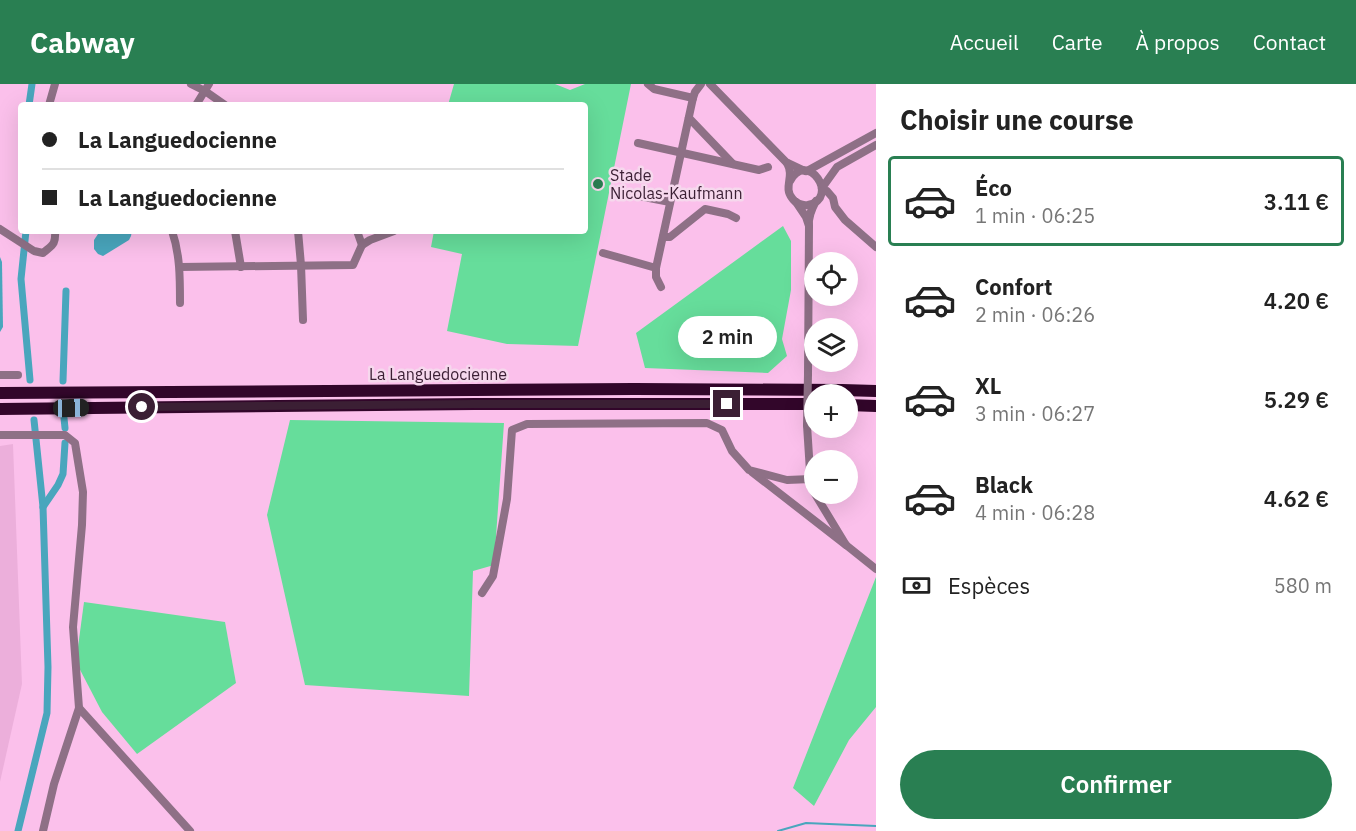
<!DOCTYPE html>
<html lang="fr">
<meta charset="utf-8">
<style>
:root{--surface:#fff;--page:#f2f2f2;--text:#222;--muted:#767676;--line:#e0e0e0;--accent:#297f52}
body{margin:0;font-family:"IBM Plex Sans",sans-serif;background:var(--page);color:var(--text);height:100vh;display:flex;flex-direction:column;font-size:22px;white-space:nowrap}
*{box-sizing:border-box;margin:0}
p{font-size:20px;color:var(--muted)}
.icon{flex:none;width:33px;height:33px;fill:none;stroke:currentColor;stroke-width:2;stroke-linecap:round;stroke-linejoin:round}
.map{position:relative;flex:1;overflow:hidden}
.details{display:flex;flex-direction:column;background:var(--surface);width:480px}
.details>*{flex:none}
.banner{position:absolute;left:18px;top:18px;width:570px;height:132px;border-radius:6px;box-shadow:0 6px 24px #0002;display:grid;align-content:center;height:132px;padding:0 24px;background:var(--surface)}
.controls{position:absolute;left:804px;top:168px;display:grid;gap:12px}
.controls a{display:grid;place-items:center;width:54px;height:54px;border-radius:50%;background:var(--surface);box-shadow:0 6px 24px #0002;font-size:30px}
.end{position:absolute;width:27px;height:27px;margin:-14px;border:8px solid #3b1f34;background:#fff;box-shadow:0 0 0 3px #fff}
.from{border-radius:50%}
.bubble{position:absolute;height:42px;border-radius:21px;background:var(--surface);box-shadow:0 6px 24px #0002;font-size:20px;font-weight:600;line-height:42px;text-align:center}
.car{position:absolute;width:18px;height:36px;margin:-18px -9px;border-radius:8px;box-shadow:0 0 4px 2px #0007;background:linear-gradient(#222 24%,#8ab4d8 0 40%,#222 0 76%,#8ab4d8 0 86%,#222 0)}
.banner b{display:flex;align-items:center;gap:21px;height:57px;font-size:22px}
.banner b+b{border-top:2px solid var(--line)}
.banner i{width:15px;height:15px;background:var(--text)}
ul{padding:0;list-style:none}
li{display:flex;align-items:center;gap:18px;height:90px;margin:0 12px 9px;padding:0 12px;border:3px solid transparent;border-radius:6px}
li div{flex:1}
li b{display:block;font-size:22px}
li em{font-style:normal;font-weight:600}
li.active{border-color:var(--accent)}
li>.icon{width:54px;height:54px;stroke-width:1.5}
h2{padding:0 24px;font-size:27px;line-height:72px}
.pay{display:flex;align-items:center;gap:15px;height:66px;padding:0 24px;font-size:22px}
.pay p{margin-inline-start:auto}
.cta{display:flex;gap:12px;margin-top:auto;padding:12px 24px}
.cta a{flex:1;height:69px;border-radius:36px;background:var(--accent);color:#fff;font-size:24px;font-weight:600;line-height:69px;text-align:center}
header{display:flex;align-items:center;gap:36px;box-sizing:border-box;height:84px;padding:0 30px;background:var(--accent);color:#fff}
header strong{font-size:28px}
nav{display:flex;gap:33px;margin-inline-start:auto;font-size:21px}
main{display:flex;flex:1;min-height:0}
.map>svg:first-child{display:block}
.built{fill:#ecafdb}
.green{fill:#66dd9b}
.water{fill:#49a6bd}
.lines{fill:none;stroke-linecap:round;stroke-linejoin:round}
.stream{stroke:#49a6bd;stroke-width:2}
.canal{stroke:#49a6bd;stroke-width:7}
.minor{stroke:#8e7086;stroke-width:8}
.highway{stroke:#32062a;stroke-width:12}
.minor-bridge{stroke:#8e7086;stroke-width:8}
.route{stroke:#3b1f34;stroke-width:8}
.poi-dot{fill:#297f52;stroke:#f6d8ed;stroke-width:2}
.labels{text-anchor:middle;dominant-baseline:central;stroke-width:5;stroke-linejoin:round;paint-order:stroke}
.poi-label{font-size:16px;fill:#3b1f34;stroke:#f6d8ed;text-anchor:start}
.street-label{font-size:16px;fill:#3b1f34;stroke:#f6d8ed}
</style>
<header>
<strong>Cabway</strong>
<nav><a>Accueil</a><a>Carte</a><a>À propos</a><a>Contact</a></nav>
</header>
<main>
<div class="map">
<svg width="876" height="747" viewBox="0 0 876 747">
<rect width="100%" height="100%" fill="#fbc0eb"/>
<!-- built -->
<polygon class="built" points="13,360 22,600 0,698 0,362"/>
<!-- green -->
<g class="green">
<polygon points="454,0 555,0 570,6 585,0 631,0 578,262 507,260 447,247 462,170 431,163 434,147 585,147 585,21 448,21"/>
<polygon points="783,142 791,157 791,206 782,255 787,272 768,289 645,284 636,249"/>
<polygon points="290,336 504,339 494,481 473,487 469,612 305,601 267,431"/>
<polygon points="876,493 876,623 849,656 814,722 793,704"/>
<polygon points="84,518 225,538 236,599 137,670 102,628 76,578"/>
</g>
<!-- water -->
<g class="water">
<polygon points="100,147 132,147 131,152 129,156 103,172 98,170 94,165 94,156"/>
<polygon points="0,173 2,178 3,243 0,248"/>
</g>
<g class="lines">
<!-- stream -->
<polyline class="stream" points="778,747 806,739 876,742"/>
<!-- canal -->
<g class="canal">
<polyline points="29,21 32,0"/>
<polyline points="26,147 21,195 30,296"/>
<polyline points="63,297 66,207"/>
<polyline points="64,334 65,344"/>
<polyline points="43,423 58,401 63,390 65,359"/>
<polyline points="18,747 47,629 48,583 43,423 34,336"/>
</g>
<!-- minor -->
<g class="minor">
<polyline points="191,0 205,7 225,21"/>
<polyline points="648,0 654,5 693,14"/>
<polyline points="710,0 786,78 805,87"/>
<polyline points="49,21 55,0"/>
<polyline points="196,21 209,0"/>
<polyline points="689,34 733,80"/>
<polyline points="638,59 759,86 768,83"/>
<path d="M787 79C795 93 783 103 792 114 795 119 802 122 808 121 841 114 807 65 790 97"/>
<polyline points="807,87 876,49"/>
<polyline points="822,104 837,83 876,61"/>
<polyline points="822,107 827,107 833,114 835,123 845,136 876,163"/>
<polyline points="629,112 639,112 670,118"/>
<path d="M796 118 806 133 809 142C808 133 811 126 816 117"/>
<path d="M0 145 34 167 43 169C52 161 56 161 55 147"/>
<path d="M172 147C180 170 180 194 180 219"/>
<polyline points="235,147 241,183"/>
<polyline points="298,147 301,181 303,236"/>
<polyline points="357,147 362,161"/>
<polyline points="663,153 670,153 705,125 728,130 736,134"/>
<polyline points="603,169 656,184"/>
<polyline points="180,183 353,181 362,161 370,156 394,147"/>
<polyline points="661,203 656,193 656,184 693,14 695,8 701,0"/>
<polyline points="808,290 809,142"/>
<polyline points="0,291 18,291"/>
<polyline points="807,341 811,403 814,408"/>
<polyline points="0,351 65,351 75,359 83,408 82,441 73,543 79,624 190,747"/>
<polyline points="752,388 846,461"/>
<polyline points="815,410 846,461 876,485"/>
<polyline points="482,509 493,492 507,415 512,346 527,340 707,339 722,346 732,367 749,386 787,396 811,395"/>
<polyline points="43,747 54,700 79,624"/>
</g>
<!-- highway -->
<g class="highway">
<polyline points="0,309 634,305 842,306 876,307"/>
<polyline points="848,321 876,322"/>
<polyline points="0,325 474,320 814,320"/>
</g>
<!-- minor-bridge -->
<polyline class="minor-bridge" points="807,341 808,290"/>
</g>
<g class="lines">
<!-- route -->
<polyline class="route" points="142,323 474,320 727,320"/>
</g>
<!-- markers -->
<circle class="poi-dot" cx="598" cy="100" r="6"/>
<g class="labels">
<!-- poi labels -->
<g class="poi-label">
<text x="610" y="91">Stade<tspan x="610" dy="18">Nicolas-Kaufmann</tspan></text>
</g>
<!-- street labels -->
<g class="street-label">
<text x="438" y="290">La Languedocienne</text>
</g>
</g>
</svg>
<div class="controls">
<a><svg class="icon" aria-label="locate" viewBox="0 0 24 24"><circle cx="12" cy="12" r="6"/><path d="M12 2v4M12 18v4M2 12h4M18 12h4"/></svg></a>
<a><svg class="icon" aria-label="layers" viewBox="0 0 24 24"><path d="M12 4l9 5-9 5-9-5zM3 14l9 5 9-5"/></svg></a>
<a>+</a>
<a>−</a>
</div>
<i class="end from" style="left:142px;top:323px"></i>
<i class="end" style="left:727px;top:320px"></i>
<div class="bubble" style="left:678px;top:232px;width:99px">2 min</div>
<i class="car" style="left:71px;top:324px;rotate:89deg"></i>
<div class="banner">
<b><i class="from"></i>La Languedocienne</b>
<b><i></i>La Languedocienne</b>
</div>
</div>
<section class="details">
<h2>Choisir une course</h2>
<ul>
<li class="active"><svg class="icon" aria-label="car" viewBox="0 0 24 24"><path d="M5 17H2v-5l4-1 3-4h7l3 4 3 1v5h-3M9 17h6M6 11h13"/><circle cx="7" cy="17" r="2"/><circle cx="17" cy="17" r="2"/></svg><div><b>Éco</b><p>1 min · 06:25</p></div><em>3.11 €</em></li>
<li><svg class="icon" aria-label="car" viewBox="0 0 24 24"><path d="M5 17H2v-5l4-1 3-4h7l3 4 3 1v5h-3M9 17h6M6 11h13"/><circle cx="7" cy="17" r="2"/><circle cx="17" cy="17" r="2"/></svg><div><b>Confort</b><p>2 min · 06:26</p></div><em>4.20 €</em></li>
<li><svg class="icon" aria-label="car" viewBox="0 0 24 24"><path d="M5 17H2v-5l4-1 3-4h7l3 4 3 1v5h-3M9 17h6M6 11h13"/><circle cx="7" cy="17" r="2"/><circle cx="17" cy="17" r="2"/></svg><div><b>XL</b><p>3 min · 06:27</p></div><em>5.29 €</em></li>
<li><svg class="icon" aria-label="car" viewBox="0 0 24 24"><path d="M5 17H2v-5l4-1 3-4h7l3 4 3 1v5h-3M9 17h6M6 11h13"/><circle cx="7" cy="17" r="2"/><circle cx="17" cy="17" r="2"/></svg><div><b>Black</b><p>4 min · 06:28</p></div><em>4.62 €</em></li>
</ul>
<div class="pay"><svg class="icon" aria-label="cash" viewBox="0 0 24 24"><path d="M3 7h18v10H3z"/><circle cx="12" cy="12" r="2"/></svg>Espèces<p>580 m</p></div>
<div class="cta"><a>Confirmer</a></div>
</section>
</main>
